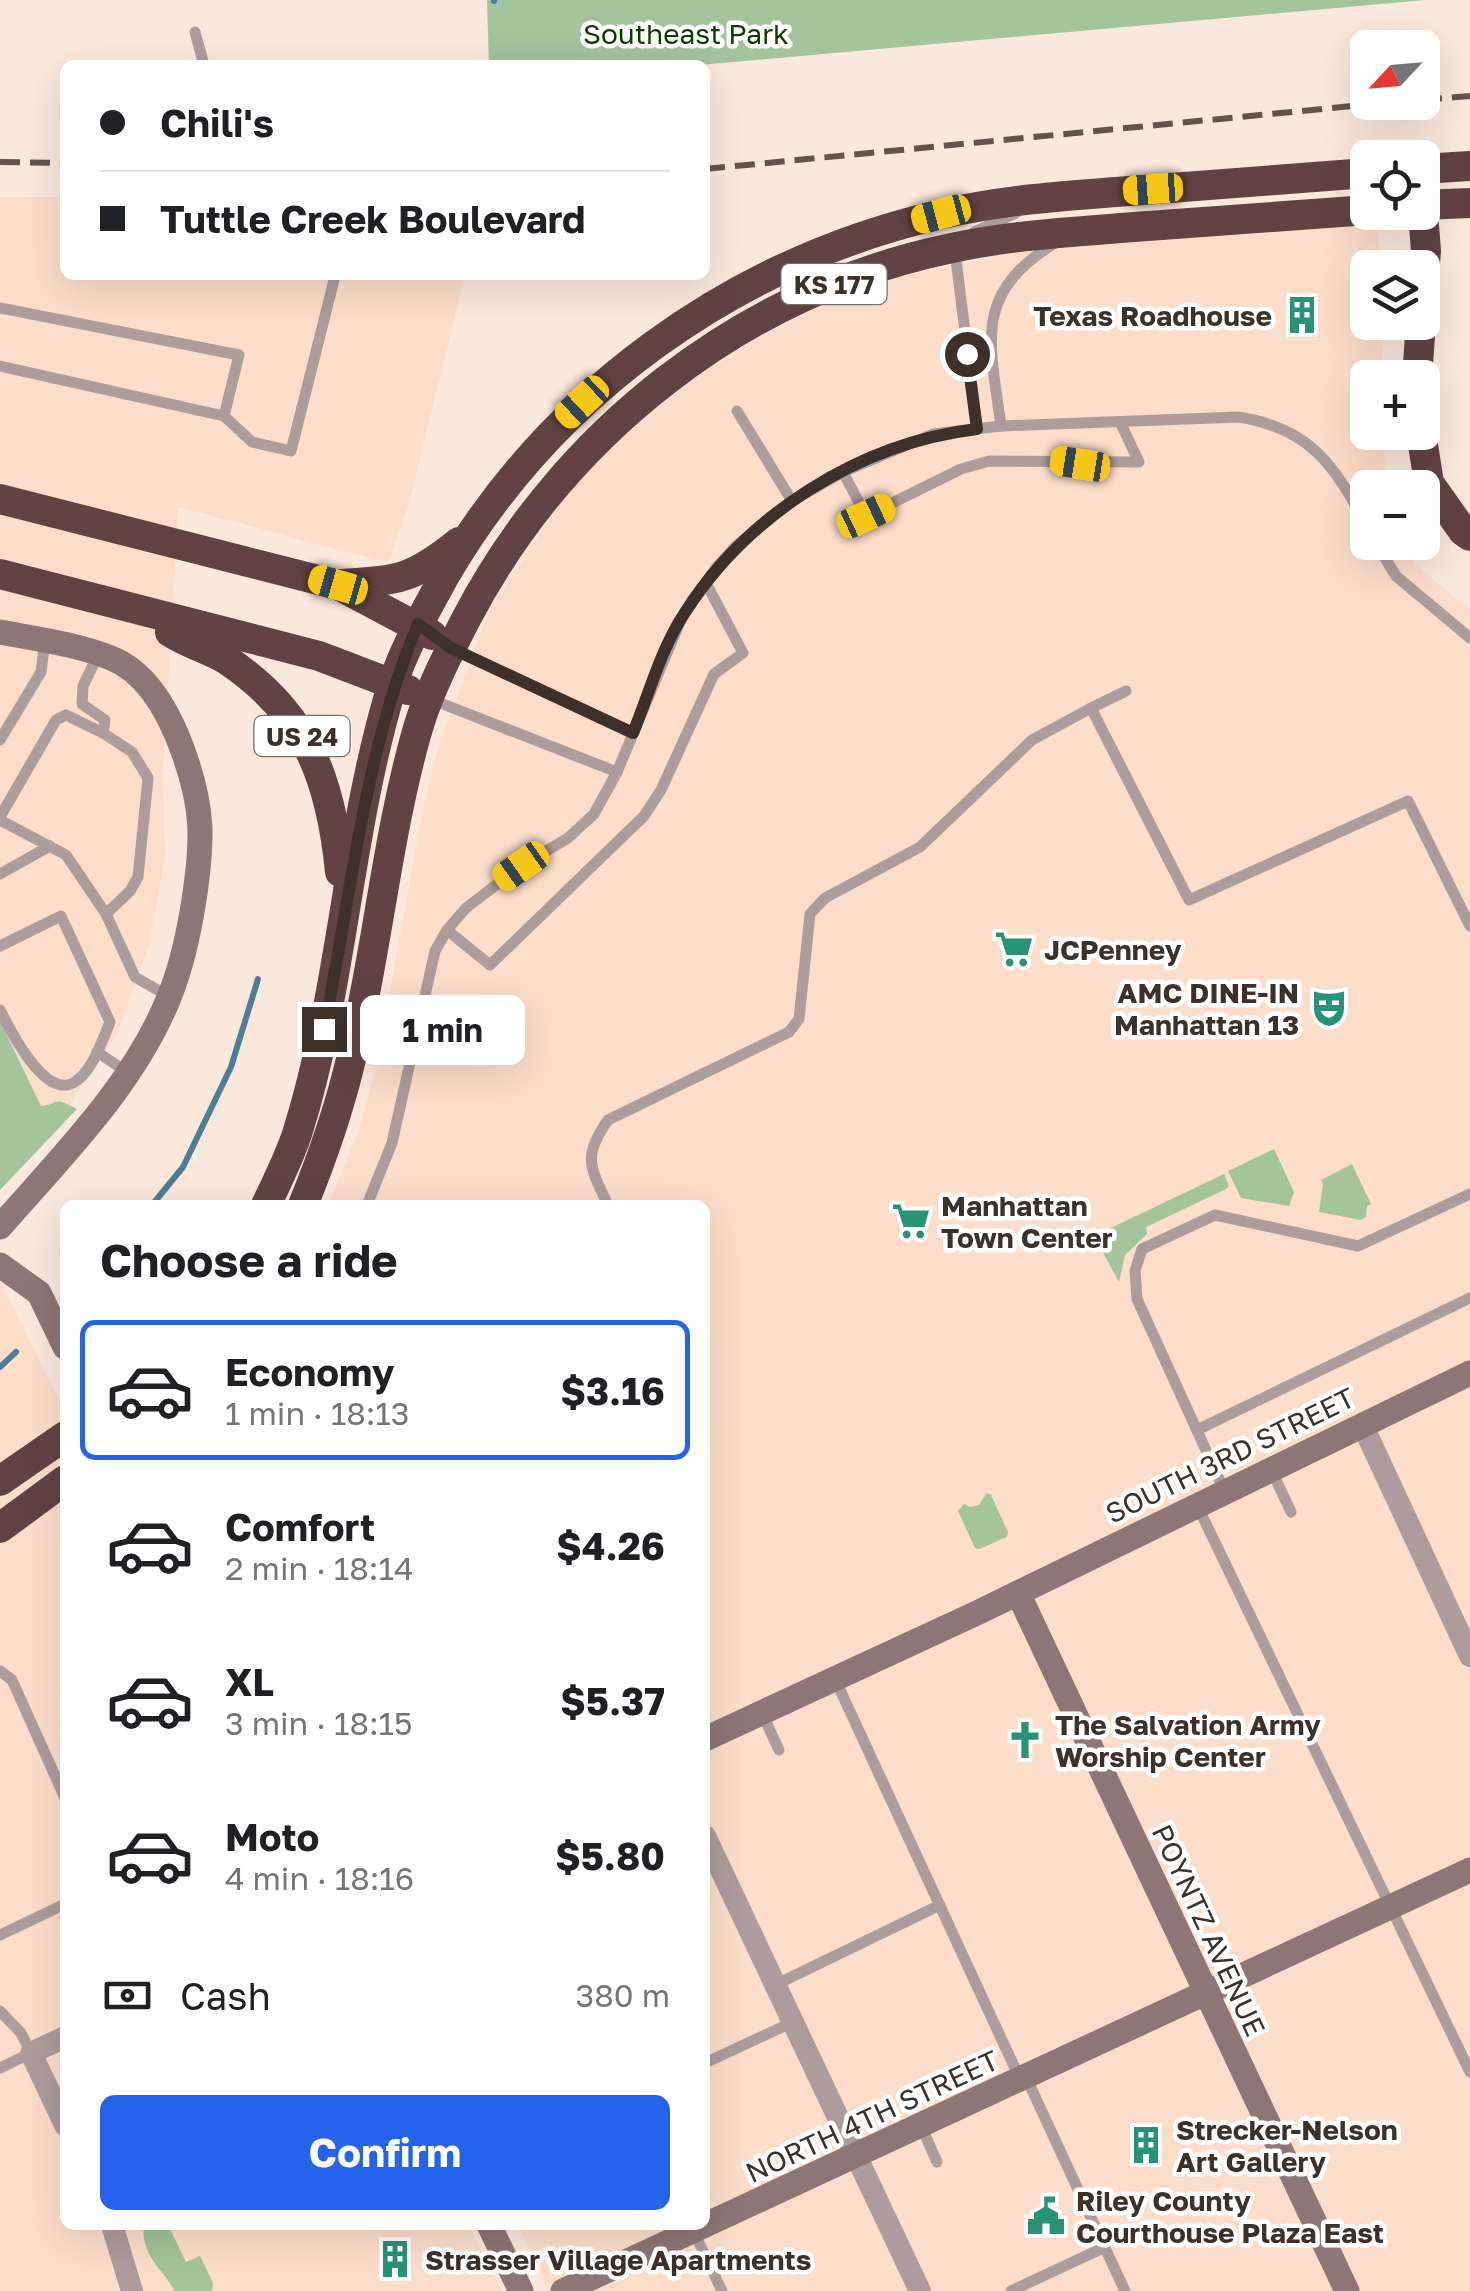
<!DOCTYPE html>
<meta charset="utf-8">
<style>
:root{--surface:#fff;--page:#f6f6f6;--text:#202124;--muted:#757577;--line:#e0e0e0;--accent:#2563eb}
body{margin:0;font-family:"Golos Text",sans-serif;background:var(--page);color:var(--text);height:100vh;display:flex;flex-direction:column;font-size:38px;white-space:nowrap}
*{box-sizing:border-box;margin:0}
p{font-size:32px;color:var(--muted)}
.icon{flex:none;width:55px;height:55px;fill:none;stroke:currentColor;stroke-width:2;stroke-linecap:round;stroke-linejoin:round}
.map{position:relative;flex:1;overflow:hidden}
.drawer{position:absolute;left:60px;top:1200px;width:650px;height:1030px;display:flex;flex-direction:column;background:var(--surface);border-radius:15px;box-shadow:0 10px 40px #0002}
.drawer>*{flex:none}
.hud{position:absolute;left:60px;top:60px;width:650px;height:220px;border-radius:15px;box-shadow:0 10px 40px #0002;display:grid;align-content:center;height:220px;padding:0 40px;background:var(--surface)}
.needle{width:65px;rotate:244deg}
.tools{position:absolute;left:1350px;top:30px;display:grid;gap:20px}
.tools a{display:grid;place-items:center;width:90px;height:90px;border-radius:15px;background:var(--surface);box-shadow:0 10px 40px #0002;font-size:50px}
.end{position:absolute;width:45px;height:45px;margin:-22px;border:12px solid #3d312a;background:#fff;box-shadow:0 0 0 5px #fff}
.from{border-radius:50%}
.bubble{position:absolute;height:70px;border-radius:15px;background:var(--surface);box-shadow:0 10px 40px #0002;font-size:32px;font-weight:700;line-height:70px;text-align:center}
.car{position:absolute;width:30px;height:60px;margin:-30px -15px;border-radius:12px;box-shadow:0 0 8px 2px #0007;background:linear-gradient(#f5c518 24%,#345 0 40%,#f5c518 0 76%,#345 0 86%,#f5c518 0)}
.hud b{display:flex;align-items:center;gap:35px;height:95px;font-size:38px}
.hud b+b{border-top:2px solid var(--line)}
.hud i{width:25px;height:25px;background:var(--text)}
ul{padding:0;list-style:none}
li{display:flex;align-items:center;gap:30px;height:140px;margin:0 20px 15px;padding:0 20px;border:5px solid transparent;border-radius:15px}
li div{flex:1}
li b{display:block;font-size:38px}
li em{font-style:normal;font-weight:700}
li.selected{border-color:var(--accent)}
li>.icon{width:90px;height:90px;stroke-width:1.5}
h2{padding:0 40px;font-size:45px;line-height:120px}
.pay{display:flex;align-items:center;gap:25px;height:110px;padding:0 40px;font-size:38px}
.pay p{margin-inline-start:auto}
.action{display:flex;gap:20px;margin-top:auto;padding:20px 40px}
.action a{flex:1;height:115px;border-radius:15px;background:var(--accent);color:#fff;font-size:40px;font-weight:700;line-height:115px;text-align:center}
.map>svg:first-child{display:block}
.built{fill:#fcddca}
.green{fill:#a2c39b}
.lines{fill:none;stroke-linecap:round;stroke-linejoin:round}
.stream{stroke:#4e7d96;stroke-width:6}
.lane{stroke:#ac9c9b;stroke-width:11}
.street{stroke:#ac9c9b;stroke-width:22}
.secondary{stroke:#8d7675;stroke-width:25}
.highway{stroke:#624343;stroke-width:30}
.rail{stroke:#62544c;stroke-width:6;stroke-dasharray:20 10;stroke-linecap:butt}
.route{stroke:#3d312a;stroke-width:12}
.labels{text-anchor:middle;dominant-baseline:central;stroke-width:9;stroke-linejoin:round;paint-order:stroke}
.shield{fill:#fff;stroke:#776f6a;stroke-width:2.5}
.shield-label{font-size:25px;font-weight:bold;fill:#3d312a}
.park-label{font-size:28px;fill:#0d3b00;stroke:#fff}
.poi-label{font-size:28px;font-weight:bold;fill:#3d312a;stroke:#fff;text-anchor:start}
.street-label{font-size:28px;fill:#3d312a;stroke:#fff}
</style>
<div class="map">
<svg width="1470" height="2291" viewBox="0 0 1470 2291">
<rect width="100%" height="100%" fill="#fbe8dc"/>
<!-- built -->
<g class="built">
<polygon points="0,197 65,197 65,275 465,275 409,504 388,563 178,507 163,773 165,859 149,944 118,1033 65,1112 0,1178"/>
<polygon points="1378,223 1381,267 1368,268 1368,322 1382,323 1383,377 1368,378 1368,432 1384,433 1385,476 1389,487 1368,488 1368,542 1408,543 1416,565 1470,610 1470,2291 548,2291 518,2225 705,2225 705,1205 328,1205 359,1130 377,1064 422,813 437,751 489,611 556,509 593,465 626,434 691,381 751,342 826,302 896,277 1030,251"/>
<polygon points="0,1281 65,1412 65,2225 469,2225 502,2291 0,2291"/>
</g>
<!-- green -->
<g class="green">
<polygon points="487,0 1425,0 700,65 489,65"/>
<path d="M0 1021 41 1106C61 1103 53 1096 77 1109L0 1190Z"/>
<polygon points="1274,1149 1294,1192 1289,1206 1241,1198 1228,1171"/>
<polygon points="1352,1164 1371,1204 1367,1206 1366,1217 1361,1220 1319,1212 1323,1184 1321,1180"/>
<polygon points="1224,1174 1229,1186 1226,1189 1146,1227 1147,1234 1125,1255 1119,1282 1094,1236"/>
<polygon points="987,1493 991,1495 1008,1532 1007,1537 979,1549 975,1548 958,1511 964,1504 970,1507 979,1505"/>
<path d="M144 2225H168L186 2262 200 2256 213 2283 212 2291H175C162 2269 140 2254 144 2225Z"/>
</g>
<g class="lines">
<!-- stream -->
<g class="stream">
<polyline points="494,0 494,1"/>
<polyline points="152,1205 183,1167 231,1067 258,979"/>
<polyline points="0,1367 16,1352"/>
</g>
<!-- lane -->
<g class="lane">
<polyline points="195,32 204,65"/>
<polyline points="974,232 1016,213"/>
<polyline points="955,251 977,429"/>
<polyline points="0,308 239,355 224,416 0,366"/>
<polyline points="737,411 792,501"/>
<polyline points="224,416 252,442 291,451 334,280"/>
<path d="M1001 426C990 342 972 294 1055 243"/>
<polyline points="843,472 866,516 961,469 989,461 1139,462 1120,422"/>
<polyline points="1375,542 1396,576 1470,638"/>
<polyline points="451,648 633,733"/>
<polyline points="98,655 83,686 82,704 105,720 103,733 132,752 148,778 138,877 130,891 106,914"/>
<polyline points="430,699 617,772"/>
<polyline points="1091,708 1126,691"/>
<polyline points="0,740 41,672 45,641"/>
<polyline points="0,817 56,720 66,715 103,733"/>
<polyline points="0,820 66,855 106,914 135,977 170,997"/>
<polyline points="0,874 50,846"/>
<polyline points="447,930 490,965 644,816 661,790 714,674 743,653 706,583"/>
<path d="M0 946 61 916 110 1022C102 1041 92 1073 73 1083 44 1098 10 1030 0 1010"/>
<polyline points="97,1052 127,1072"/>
<path d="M367 1205 392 1143 435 951 447 930 466 908 521 866 568 838 594 814 617 772 682 617 715 569 736 546 792 501 843 472 933 434 1001 426 1238 417C1312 428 1335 467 1368 528"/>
<path d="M608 1205C590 1167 582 1157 608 1120L789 1032 799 1019 810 914 825 898 920 847 1032 740 1091 708 1189 900 1408 801 1470 926"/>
<polyline points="1197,1430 1470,1298"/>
<polyline points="1271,1469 1291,1512"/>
<polyline points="1225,1492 1137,1299 1135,1271 1142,1249 1215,1215 1358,1246 1470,1194"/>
<polyline points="1197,1505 1470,2072"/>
<polyline points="0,1671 12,1680 65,1798"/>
<polyline points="835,1679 1020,2079"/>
<polyline points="762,1713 779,1750"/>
<polyline points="0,1935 65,1904"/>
<polyline points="775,1985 940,1905"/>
<polyline points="0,2011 21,2033 31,2053 0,2068"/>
<polyline points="705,2063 793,2022"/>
<polyline points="1026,2077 1125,2291"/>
<polyline points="921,2126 937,2162"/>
<polyline points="694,2232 722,2291"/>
<polyline points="1011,2291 1105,2247"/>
</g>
<!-- street -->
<g class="street">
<polyline points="1362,1424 1470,1656"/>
<polyline points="705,1836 920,2291"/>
<polyline points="65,2037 31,2053 65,2125"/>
<polyline points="112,2225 132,2291"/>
</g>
<!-- secondary -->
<g class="secondary">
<path d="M0 632C36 639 77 644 111 658 149 673 170 715 183 751 204 809 203 840 194 900 189 932 182 965 170 995 135 1084 62 1156 0 1227"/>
<polyline points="0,1265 39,1293 65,1347"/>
<polyline points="1018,1593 1347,2291"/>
<polyline points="705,1739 979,1612 1470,1373"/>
<polyline points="489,2225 521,2291"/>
<polyline points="563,2291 1470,1870"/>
</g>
<!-- highway -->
<g class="highway">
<polyline points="1422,169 1470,166"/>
<polyline points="1422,201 1426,251 1422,301"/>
<polyline points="1422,205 1470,203"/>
<polyline points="1417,378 1421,322"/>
<polyline points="1421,432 1429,483 1463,531 1470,536"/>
<polyline points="0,499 338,585 432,635"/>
<polyline points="0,574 319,656 408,690"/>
<path d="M341 584C399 580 412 580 459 542"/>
<path d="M170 632C188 644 209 649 227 660 307 714 331 779 340 872"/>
<path d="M266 1205C277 1182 289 1158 297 1134 343 988 347 833 392 686 404 648 425 612 444 577 550 394 732 263 938 215 1005 199 1075 195 1144 190 1218 184 1293 178 1368 173"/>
<path d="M303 1205C323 1156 340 1107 352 1055 378 946 387 835 418 728 429 691 448 654 465 621 563 432 743 291 952 248 1012 235 1074 232 1134 227 1212 222 1290 216 1368 210"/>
<polyline points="0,1481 65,1436"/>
<polyline points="0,1528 65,1480"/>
</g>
<!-- rail -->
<g class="rail">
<polyline points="1422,100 1470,96"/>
<polyline points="0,162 65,163"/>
<polyline points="705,169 1394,102"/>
</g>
</g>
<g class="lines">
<!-- route -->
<path class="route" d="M324 1029C352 892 363 755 418 624L451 648 633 733C649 694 661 649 684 614 747 514 860 443 977 429L967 354"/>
</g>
<!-- icons -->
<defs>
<g id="building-bare" transform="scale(3)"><path d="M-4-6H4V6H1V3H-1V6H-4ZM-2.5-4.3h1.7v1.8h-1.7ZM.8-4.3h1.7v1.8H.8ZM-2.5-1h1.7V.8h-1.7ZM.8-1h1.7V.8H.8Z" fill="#279474" stroke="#fff" stroke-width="2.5" paint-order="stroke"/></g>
<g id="supermarket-bare" transform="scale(3)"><path d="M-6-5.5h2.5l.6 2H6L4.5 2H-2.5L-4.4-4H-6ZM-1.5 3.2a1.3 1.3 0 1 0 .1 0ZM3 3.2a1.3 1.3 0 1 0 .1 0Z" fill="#279474" stroke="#fff" stroke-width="2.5" paint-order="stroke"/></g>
<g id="theatre-bare" transform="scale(3)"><path d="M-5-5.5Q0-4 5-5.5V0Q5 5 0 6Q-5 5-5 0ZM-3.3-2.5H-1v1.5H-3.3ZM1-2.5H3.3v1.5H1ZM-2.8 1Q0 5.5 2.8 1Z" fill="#279474" stroke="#fff" stroke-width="2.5" paint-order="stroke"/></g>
<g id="church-bare" transform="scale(3)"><path d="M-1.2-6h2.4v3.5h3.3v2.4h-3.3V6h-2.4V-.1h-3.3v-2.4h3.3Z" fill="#279474" stroke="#fff" stroke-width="2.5" paint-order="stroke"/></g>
<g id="civic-bare" transform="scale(3)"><path d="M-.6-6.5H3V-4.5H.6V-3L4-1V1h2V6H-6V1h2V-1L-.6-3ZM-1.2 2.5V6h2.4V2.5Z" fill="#279474" stroke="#fff" stroke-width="2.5" paint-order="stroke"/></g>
</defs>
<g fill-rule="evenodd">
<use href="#building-bare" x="1302" y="315"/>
<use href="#supermarket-bare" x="1014" y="949"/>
<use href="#theatre-bare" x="1329" y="1008"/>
<use href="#supermarket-bare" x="911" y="1221"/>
<use href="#church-bare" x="1025" y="1740"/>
<use href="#building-bare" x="1146" y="2145"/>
<use href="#civic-bare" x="1046" y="2216"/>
<use href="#building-bare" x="395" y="2259"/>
</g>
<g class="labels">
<!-- shield labels -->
<g class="shield">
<rect x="781.5" y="264" width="105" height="40" rx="8"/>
<rect x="254.5" y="716" width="95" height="40" rx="8"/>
</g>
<g class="shield-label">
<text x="834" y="284">KS 177</text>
<text x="302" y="736">US 24</text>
</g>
<!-- park labels -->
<g class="park-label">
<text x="686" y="33">Southeast Park</text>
</g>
<!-- poi labels -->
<g class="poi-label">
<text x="1272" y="315" text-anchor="end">Texas Roadhouse</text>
<text x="1044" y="949">JCPenney</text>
<text x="1299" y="992" text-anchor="end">AMC DINE-IN<tspan x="1299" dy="32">Manhattan 13</tspan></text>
<text x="941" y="1205">Manhattan<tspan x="941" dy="32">Town Center</tspan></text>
<text x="1055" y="1724">The Salvation Army<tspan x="1055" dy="32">Worship Center</tspan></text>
<text x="1176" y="2129">Strecker-Nelson<tspan x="1176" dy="32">Art Gallery</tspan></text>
<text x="1076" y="2200">Riley County<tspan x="1076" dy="32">Courthouse Plaza East</tspan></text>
<text x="425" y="2259">Strasser Village Apartments</text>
</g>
<!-- street labels -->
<g class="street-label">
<text transform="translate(1230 1455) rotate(-26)">SOUTH 3RD STREET</text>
<text transform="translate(1209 1930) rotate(65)">POYNTZ AVENUE</text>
<text transform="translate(872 2116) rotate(-25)">NORTH 4TH STREET</text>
</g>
</g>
</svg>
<div class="tools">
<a><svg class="needle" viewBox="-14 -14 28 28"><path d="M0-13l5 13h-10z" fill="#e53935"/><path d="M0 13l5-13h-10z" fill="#757577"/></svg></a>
<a><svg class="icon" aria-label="locate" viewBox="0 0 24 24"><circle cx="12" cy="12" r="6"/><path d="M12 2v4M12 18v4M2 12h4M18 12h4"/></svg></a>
<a><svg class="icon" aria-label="layers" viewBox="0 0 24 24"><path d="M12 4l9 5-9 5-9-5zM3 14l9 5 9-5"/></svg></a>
<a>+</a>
<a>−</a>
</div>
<i class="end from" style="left:967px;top:354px"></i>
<i class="end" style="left:324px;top:1029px"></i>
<div class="bubble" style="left:360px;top:995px;width:165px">1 min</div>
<i class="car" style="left:1153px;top:189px;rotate:266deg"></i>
<i class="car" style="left:941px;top:214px;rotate:255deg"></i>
<i class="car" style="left:582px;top:402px;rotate:227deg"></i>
<i class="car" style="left:1080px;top:464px;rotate:279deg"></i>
<i class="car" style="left:866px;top:516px;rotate:65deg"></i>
<i class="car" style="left:338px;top:585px;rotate:286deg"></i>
<i class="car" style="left:521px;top:866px;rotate:235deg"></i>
<div class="hud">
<b><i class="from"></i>Chili's</b>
<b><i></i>Tuttle Creek Boulevard</b>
</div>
<section class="drawer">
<h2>Choose a ride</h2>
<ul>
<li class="selected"><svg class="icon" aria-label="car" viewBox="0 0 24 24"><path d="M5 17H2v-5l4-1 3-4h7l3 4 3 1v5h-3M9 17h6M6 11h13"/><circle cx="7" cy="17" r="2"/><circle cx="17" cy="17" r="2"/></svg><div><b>Economy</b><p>1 min · 18:13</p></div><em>$3.16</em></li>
<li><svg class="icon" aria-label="car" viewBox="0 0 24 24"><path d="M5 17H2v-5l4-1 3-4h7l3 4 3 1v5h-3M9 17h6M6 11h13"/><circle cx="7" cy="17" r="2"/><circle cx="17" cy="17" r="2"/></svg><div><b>Comfort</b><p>2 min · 18:14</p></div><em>$4.26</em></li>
<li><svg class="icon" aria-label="car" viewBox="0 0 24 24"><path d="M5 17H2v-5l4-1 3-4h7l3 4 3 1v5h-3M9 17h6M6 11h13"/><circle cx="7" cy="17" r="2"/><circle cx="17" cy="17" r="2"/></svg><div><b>XL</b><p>3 min · 18:15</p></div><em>$5.37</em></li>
<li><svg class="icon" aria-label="car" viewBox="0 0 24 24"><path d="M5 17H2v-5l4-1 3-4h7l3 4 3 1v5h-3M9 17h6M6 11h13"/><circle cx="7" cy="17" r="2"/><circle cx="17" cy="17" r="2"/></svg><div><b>Moto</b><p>4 min · 18:16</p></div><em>$5.80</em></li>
</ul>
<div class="pay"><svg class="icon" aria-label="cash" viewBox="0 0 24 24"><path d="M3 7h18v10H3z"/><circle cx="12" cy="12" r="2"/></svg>Cash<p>380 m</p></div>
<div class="action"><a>Confirm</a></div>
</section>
</div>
